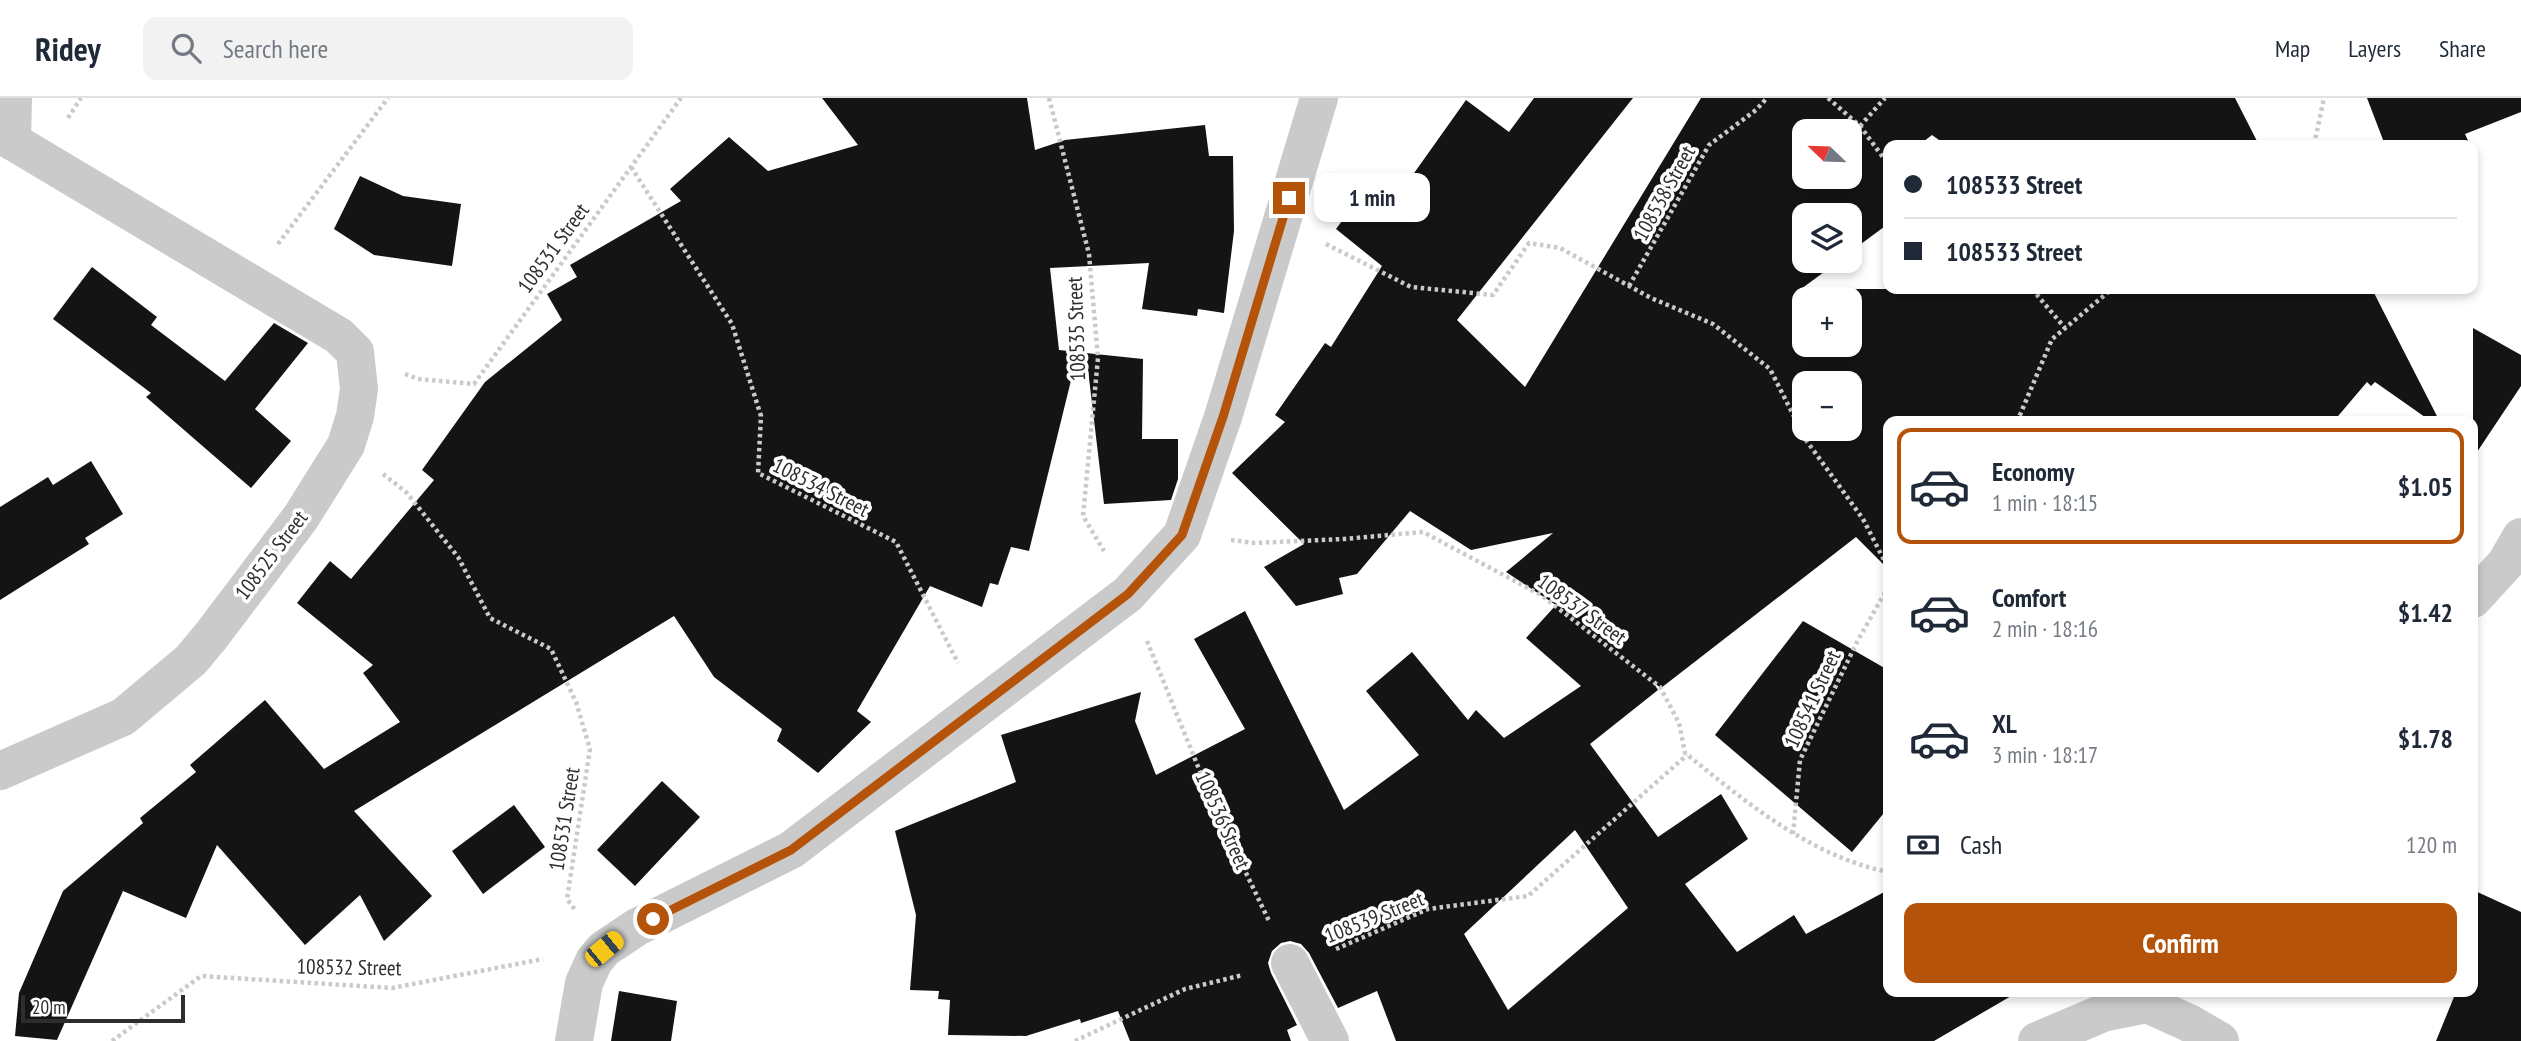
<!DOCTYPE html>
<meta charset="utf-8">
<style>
:root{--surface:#fff;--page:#f2f2f3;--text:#1f2937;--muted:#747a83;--line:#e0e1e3;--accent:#b45309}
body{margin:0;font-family:"PT Sans Narrow",sans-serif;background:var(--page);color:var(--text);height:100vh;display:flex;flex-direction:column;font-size:26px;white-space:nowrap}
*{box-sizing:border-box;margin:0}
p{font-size:23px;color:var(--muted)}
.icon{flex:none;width:38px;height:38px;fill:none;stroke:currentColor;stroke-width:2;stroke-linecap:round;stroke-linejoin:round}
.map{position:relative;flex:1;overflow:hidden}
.sheet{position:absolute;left:1883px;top:318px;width:595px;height:581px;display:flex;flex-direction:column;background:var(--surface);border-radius:14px;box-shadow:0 4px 10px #0003}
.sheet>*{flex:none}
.top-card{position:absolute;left:1883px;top:42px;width:595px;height:154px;border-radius:14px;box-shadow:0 4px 10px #0003;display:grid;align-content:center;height:154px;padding:0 21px;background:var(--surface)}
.needle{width:46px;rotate:293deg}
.tools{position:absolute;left:1792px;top:21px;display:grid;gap:14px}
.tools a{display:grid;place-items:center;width:70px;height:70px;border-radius:14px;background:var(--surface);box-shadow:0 4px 10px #0003;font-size:35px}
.scale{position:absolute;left:21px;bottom:18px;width:164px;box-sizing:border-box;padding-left:7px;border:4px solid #2d2d2d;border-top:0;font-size:19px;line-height:24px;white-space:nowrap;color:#2d2d2d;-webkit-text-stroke:5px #fff;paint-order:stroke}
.end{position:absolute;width:32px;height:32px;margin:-16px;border:9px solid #b45309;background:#fff;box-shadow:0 0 0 4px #fff}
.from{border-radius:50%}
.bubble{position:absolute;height:49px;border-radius:14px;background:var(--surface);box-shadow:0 4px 10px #0003;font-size:23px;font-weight:700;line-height:49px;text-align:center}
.car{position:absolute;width:21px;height:42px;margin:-21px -10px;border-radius:9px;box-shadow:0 0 5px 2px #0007;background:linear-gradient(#f5c518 24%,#345 0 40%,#f5c518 0 76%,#345 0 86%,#f5c518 0)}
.top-card b{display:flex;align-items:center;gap:24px;height:66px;font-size:26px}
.top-card b+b{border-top:2px solid var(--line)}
.top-card i{width:18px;height:18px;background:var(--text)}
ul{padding:12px 0 0;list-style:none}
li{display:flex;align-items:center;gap:21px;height:116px;margin:0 14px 10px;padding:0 7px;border:4px solid transparent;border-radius:14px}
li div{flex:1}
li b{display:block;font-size:26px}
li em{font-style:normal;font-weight:700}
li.current{border-color:var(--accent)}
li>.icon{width:63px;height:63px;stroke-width:1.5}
.pay{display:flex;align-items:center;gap:18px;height:77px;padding:0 21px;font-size:26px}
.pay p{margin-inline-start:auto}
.action{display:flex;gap:14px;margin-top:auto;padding:14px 21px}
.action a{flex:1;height:80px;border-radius:14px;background:var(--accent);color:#fff;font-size:28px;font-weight:700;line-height:80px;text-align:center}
header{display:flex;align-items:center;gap:42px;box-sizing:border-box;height:98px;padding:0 35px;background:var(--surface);border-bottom:2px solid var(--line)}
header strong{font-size:33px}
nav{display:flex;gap:38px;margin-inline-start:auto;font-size:24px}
.search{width:490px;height:63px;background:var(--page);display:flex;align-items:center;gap:18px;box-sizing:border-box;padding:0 24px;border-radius:14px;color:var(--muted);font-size:26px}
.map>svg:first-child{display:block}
.building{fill:#141414;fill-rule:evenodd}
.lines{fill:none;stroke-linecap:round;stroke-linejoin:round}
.path{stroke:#cacaca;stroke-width:4.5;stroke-dasharray:3.5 3.5;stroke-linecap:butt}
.street{stroke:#cacaca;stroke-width:38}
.route{stroke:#b45309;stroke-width:9}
.labels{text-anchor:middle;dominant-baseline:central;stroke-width:7;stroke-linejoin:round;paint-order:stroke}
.street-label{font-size:21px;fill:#2d2d2d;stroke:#fff}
</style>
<header>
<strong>Ridey</strong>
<div class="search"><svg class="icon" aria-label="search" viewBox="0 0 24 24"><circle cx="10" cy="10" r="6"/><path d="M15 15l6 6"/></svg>Search here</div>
<nav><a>Map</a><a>Layers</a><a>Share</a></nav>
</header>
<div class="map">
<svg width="2521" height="943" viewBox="0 0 2521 943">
<rect width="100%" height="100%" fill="#fff"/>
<!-- building -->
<g class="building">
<polygon points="822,0 1027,0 1035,52 1065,42 1205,27 1209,58 1233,58 1234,133 1224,215 1198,211 1197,218 1142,211 1149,165 1050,170 1059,252 1078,254 1029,453 1011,449 998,487 990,485 982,509 930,488 857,613 871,624 818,675 777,643 782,631 714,579 674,518 354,713 432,798 384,843 360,797 305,847 217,747 186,820 123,793 57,942 15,938 19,895 63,793 143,725 140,720 196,674 190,667 265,602 324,671 400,624 363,575 373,567 297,505 330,463 351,481 434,382 422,372 485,284 562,222 547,196 577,179 570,167 681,103 670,91 729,39 768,73 858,47"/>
<path d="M1534 0H1633L1457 222 1525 289 1701 0H2235L2259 47H1946L1932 37 1919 47H1888V126L1850 154V117H1804V163H1839L1801 191H2372L2440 324H2432L2375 284 2371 288 2367 284 2333 324H1888V471L1856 439 1661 590 1653 584 1658 592 1590 646 1658 739 1721 696 1748 741 1685 786 1737 854 1794 817 1806 836 1888 792V894H2018L1934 943H1396L1377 893 1338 910 1309 855 1301 846 1290 843 1281 845 1272 853 1268 865 1271 875 1297 927 1287 932 1291 943H1130L1118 913 1081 925 1080 921 1026 938 948 937 950 902 938 901 939 893 910 892 916 817 895 733 1016 684 1001 637 1141 594 1135 623 1156 677 1245 631 1194 541 1245 513 1344 712 1419 657 1366 593 1412 554 1468 622 1476 612 1504 640 1581 588 1526 540 1556 507 1506 474 1553 435 1471 452 1410 413 1357 476 1339 480 1343 496 1296 508 1264 469 1304 446 1232 375 1285 324 1275 317 1325 245 1331 249 1382 168 1336 131 1359 100 1385 116 1466 2 1509 34ZM1804 33H1850V79H1804ZM1804 201H1850V247H1804ZM1804 285H1850V331H1804ZM1575 732 1628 810 1508 912 1464 836Z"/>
<polygon points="2367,0 2521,0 2521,14 2465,36 2470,47 2385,47"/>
<polygon points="360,78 403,98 461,106 452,168 374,157 334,131"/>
<polygon points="92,169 157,219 151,227 225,283 274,225 308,245 255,311 291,343 251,390 146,299 151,295 53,221"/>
<polygon points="2473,230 2521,257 2521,288 2473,360"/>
<polygon points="1086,255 1143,261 1142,341 1178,341 1178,381 1171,402 1104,406"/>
<polygon points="91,363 123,416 85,440 89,446 0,502 0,409 48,379 53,387"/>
<polygon points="1803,523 1888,572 1888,710 1852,754 1715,637"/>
<polygon points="662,683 700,719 635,788 597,752"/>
<polygon points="514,707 545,749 483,796 452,753"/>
<polygon points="2473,792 2521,814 2521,943 2436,943 2456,894 2473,894"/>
<polygon points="619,893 677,903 671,943 611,943"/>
</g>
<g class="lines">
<!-- path -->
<g class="path">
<polyline points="1049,0 1089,156 1098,260 1083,418 1104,453"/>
<polyline points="1828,0 1860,28 1888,66"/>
<polyline points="68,20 81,0"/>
<polyline points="1860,28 1885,0"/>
<polyline points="2314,47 2324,0"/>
<polyline points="631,69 732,226 761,318 758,375 896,444 958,565"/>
<polyline points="278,146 388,0"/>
<polyline points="1326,146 1411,189 1493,197 1529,145 1560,150 1651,200 1713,226 1770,271 1806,342 1863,421 1884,462"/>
<polyline points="1629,188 1709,47 1756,12 1767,0"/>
<polyline points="2032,191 2065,230"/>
<polyline points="405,276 418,281 474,286 681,0"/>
<polyline points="2017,324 2052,241 2112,191"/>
<polyline points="383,376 406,394 458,459 490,520 551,551 576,604 590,651 567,801 575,812"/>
<path d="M1231 442 1255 445 1344 441 1423 434 1541 497 1660 589 1679 625 1685 655C1746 704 1810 758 1888 774"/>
<polyline points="1888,461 1884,462 1888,473"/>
<polyline points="1147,543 1214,708 1269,823"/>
<polyline points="1793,736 1800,662 1857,544 1888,489"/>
<polyline points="1336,851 1428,811 1528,798 1687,657"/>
<polyline points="112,943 201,878 392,890 543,861"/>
<polyline points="1075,943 1185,891 1243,877"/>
</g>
<!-- street -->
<g class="street">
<polyline points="0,36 339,238 355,254 359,291 355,318 346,347 301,419 211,538 191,562 123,619 0,673"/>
<polyline points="12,43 13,0"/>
<polyline points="2473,501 2506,465 2521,439"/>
<polyline points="1290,865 1330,943"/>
<polyline points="2147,906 2189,925 2220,943"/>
<polyline points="574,943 584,885 594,863 604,851 637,829 791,752 1128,496 1182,437 1223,319 1319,0"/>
<polyline points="2037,943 2103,915 2147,906 2154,894"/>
</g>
</g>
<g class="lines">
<!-- route -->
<polyline class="route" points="653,821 791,752 1128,496 1182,437 1223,319 1289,100"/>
</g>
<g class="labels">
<!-- street labels -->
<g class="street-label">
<text transform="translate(1664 95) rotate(-61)">108538 Street</text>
<text transform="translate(553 150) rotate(-54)">108531 Street</text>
<text transform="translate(1076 231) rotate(-92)">108535 Street</text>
<text transform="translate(821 389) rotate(27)">108534 Street</text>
<text transform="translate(271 457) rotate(-53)">108525 Street</text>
<text transform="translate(1582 511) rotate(36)">108537 Street</text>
<text transform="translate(1812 601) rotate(-65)">108541 Street</text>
<text transform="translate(564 721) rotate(-81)">108531 Street</text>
<text transform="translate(1223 722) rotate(66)">108536 Street</text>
<text transform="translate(1374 819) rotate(-22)">108539 Street</text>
<text transform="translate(349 869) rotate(1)">108532 Street</text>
</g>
</g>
</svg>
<div class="tools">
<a><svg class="needle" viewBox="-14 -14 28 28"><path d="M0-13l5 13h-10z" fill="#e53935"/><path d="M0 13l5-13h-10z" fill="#747a83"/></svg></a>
<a><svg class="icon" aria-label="layers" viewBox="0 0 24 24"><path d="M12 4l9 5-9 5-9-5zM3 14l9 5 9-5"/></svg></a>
<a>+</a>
<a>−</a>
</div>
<div class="scale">20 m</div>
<i class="end from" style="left:653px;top:821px"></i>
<i class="end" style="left:1289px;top:100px"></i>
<div class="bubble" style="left:1314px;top:75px;width:116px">1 min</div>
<i class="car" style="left:604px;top:851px;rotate:51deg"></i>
<div class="top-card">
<b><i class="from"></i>108533 Street</b>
<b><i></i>108533 Street</b>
</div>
<section class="sheet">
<ul>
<li class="current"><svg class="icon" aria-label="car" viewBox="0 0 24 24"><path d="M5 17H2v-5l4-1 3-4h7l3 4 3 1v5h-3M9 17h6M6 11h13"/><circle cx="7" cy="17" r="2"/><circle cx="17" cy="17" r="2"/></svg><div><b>Economy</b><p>1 min · 18:15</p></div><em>$1.05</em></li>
<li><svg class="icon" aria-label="car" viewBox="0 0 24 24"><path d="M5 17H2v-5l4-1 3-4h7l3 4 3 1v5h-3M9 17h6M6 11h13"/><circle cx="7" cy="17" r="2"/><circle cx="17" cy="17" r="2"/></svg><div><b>Comfort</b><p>2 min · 18:16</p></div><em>$1.42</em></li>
<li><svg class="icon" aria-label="car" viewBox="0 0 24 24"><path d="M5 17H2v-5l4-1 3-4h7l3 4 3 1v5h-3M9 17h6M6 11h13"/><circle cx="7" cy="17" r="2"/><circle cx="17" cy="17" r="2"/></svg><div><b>XL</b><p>3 min · 18:17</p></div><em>$1.78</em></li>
</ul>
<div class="pay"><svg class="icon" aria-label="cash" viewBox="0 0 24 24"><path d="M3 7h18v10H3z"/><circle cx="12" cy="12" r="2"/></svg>Cash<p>120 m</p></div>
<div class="action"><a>Confirm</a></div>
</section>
</div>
